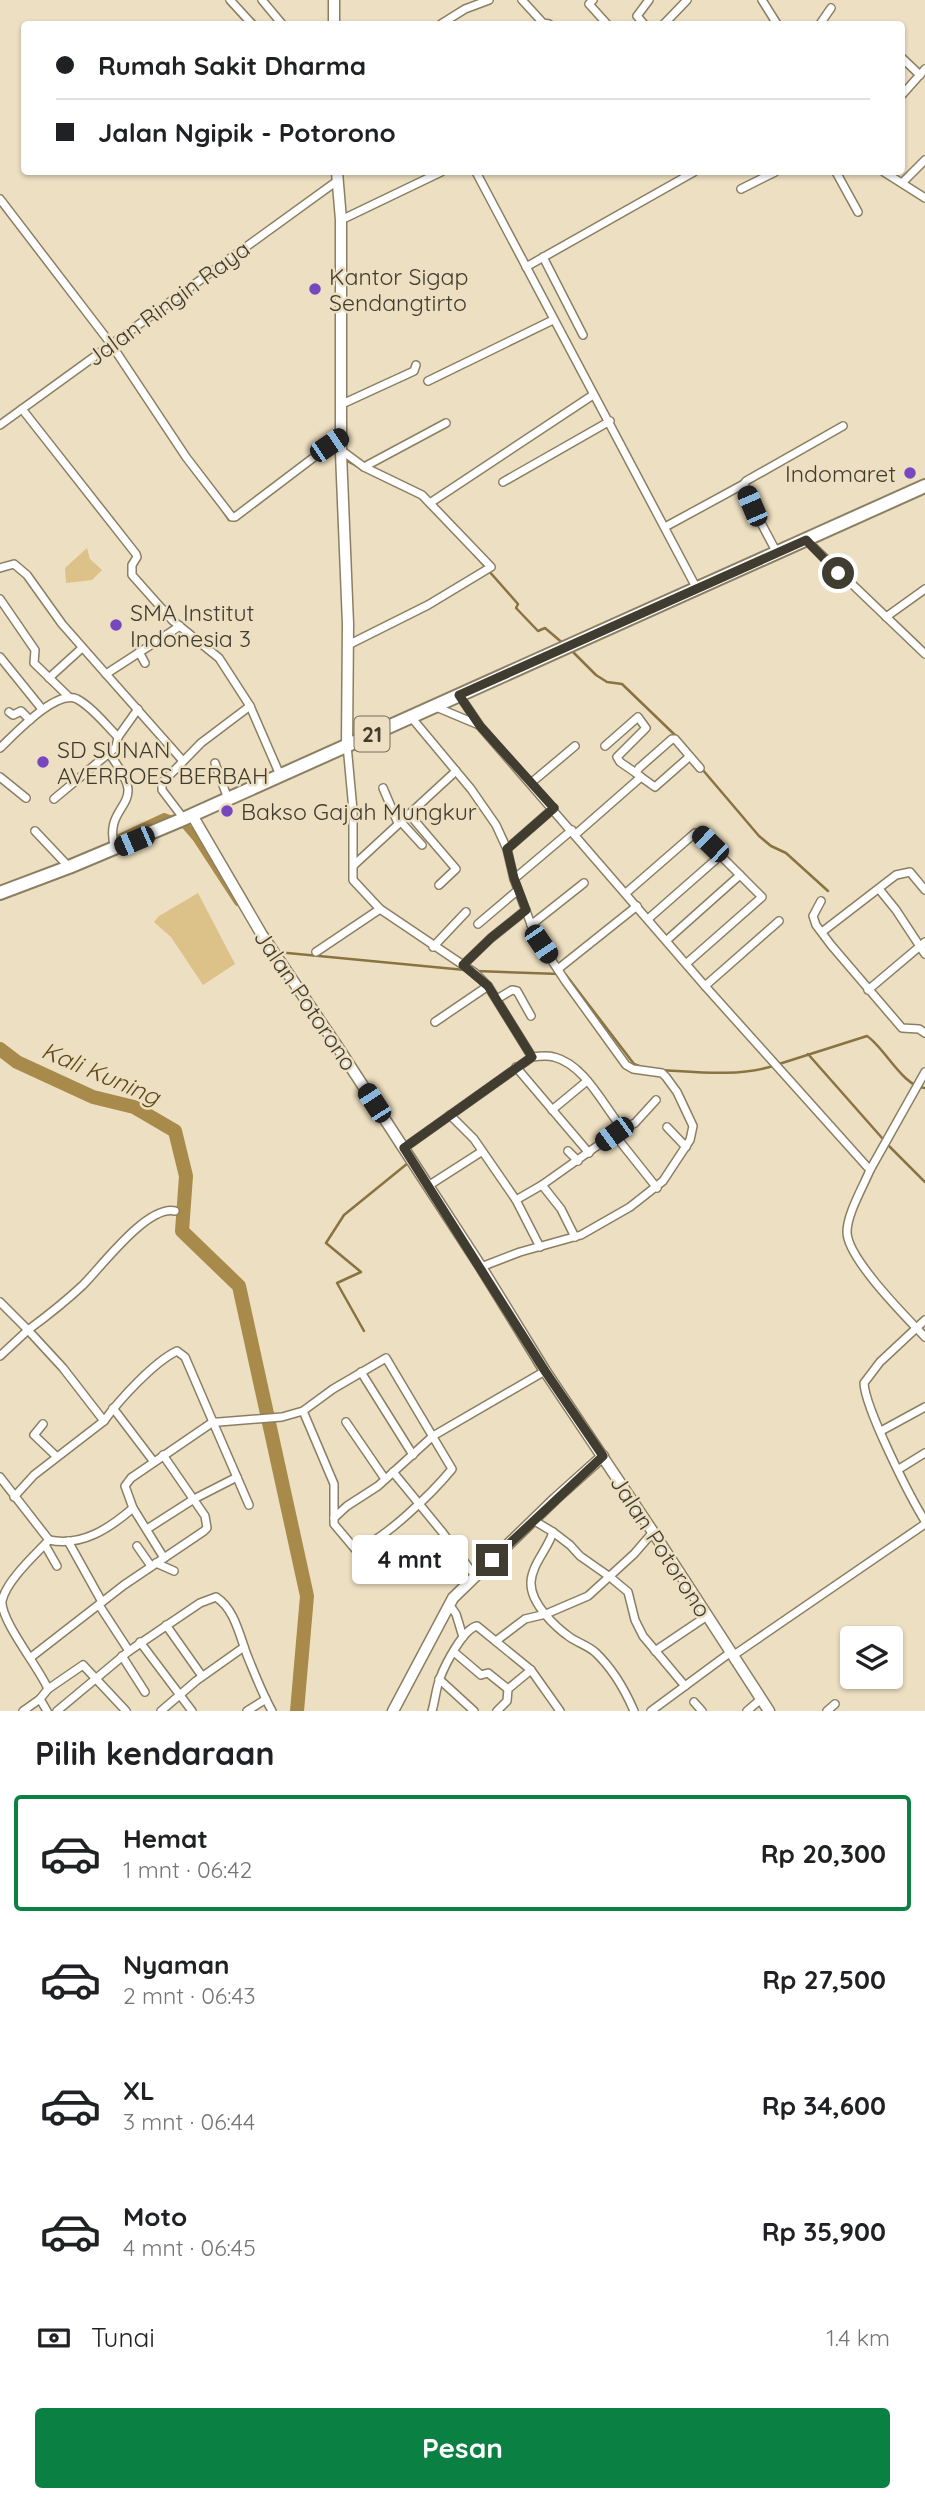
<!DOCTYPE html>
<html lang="id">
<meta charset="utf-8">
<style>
:root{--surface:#fff;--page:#f2f2f2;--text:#202124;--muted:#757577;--line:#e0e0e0;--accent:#0b8043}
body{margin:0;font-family:Quicksand,sans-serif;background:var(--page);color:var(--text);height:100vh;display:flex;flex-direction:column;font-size:26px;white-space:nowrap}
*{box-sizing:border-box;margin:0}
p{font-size:23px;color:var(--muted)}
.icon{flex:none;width:38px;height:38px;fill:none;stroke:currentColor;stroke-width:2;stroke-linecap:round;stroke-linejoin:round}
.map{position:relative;height:1711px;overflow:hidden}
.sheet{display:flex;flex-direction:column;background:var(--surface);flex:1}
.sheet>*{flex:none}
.banner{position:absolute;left:21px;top:21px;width:884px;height:154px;border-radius:7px;box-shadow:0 2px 5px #0004;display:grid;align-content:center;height:154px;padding:0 35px;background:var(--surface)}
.tools{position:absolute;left:840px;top:1626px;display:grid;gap:14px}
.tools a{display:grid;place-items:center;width:63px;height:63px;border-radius:7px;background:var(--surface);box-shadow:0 2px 5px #0004;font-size:35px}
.end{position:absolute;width:32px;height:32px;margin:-16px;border:9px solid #413c30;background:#fff;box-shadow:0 0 0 4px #fff}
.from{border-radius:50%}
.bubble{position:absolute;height:49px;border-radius:7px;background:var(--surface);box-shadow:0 2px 5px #0004;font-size:23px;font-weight:700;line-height:49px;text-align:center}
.car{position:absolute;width:21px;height:42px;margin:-21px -10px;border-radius:9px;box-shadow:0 0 5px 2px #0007;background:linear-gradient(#222 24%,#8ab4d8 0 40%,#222 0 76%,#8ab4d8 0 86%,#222 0)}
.banner b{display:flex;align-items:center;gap:24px;height:66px;font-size:26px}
.banner b+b{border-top:2px solid var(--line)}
.banner i{width:18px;height:18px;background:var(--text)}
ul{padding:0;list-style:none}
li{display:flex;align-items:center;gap:21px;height:116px;margin:0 14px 10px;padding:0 21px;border:4px solid transparent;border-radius:7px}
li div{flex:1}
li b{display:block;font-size:26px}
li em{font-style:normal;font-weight:700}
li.current{border-color:var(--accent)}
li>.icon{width:63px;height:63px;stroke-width:1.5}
h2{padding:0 35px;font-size:32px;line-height:84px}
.pay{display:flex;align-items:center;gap:18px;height:77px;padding:0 35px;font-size:26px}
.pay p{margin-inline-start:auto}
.action{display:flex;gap:14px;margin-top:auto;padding:14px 35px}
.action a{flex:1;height:80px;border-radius:7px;background:var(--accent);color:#fff;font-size:28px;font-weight:700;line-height:80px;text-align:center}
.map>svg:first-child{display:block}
.green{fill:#dcc289}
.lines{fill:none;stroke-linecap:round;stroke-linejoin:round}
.stream{stroke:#897342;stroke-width:2.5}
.canal{stroke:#a88b4a;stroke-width:8}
.river{stroke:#a88b4a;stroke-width:14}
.street-casing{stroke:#8b7f63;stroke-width:10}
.secondary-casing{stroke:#8b7f63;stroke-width:13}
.highway-casing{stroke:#8b7f63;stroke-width:16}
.street{stroke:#fff;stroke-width:7}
.secondary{stroke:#fff;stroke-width:10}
.highway{stroke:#fff;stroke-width:12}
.route{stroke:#413c30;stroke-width:9}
.poi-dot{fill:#7647bf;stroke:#eddfc1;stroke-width:2.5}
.labels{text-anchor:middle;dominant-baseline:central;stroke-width:5;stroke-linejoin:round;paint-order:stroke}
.shield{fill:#eddfc1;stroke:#756d5c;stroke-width:2}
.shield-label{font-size:21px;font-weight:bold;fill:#413c30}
.poi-label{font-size:23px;fill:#413c30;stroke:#eddfc1;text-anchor:start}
.street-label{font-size:23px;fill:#413c30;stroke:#eddfc1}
.water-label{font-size:24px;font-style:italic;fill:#5f4a17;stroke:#eddfc1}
</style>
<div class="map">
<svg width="925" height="1711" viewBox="0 0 925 1711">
<rect width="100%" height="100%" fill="#eddfc1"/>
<!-- green -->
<g class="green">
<polygon points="87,548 90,559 102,570 92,580 66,583 65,568"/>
<polygon points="198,893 235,964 203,985 171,937 154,922 159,916"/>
</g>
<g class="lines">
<!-- stream -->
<g class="stream">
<polyline points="345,460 361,468"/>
<polyline points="223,511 229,520 233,520"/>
<polyline points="473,553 518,604 516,608 538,631 545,628 565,645"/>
<polyline points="570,649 596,675 607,682 622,684 676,736"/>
<polyline points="702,769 759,836 771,846 786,853 828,891"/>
<polyline points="277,952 465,970"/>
<polyline points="476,971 560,974"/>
<polyline points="566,975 634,1064 644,1068"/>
<polyline points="808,1054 890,1147 925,1182"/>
<path d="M779 1064 867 1036C885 1048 903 1087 925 1088"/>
<path d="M661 1070C697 1072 738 1077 773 1066"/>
<polyline points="364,1331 337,1283 361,1272 326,1243 344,1215 408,1163"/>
</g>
<!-- canal -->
<polyline class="canal" points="119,838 164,817 185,825 197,839 238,902"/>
<!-- river -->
<polyline class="river" points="0,1049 17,1062 93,1097 134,1107 175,1131 186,1176 182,1231 239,1286 307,1596 297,1711"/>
<!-- street casing -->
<g class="street-casing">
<g id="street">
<polyline points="230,0 252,24"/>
<polyline points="262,0 282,24"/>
<polyline points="522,0 543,23 549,24"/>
<polyline points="593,0 589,4 607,24"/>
<polyline points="762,0 777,24"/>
<polyline points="441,24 465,9 489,0"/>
<polyline points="644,24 637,16 649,0"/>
<polyline points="664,24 687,0"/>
<polyline points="820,24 831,8"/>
<polyline points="901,57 920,75"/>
<polyline points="901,96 925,69"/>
<polyline points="476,172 697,589"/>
<polyline points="836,172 858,212"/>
<polyline points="884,172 925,198"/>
<polyline points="902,183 925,160"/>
<polyline points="741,189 775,172"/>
<polyline points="0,199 111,344 186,457 232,517 235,517 342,436"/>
<polyline points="341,220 441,172"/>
<polyline points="543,257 583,335"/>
<polyline points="526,267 694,172"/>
<polyline points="428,381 553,320"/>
<polyline points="340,405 414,371 416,365"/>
<polyline points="22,409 136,554 137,557 132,565 132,575 172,620 219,658 250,706 201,743 162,783 162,790 184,819"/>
<polyline points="0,425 337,181"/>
<polyline points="341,450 364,467 446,423"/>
<polyline points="503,482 610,421"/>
<polyline points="744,484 752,506 777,553"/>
<polyline points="430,503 593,395"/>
<polyline points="665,527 744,484 746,481 843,426"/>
<polyline points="806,540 925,654"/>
<polyline points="0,568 14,564 27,575 62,624 106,674 180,626"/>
<polyline points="0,599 35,650 34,663 69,697"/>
<polyline points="886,617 925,589"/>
<polyline points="348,645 428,605 491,567 422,495 364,467"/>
<polyline points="139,652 145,663"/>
<polyline points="0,657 42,709"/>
<polyline points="106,674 183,761"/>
<polyline points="49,678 82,648"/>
<polyline points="459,695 480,726 705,986 870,1170 925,1072"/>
<polyline points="250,706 280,775"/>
<polyline points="436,707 479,725"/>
<polyline points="9,712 13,715 21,711 30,720"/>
<polyline points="411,717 471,789 496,825 507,849 514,879 535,935 566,982 626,1065 633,1069 662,1073 666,1077 677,1092 693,1126 690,1140 663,1181 630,1207 581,1235 520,1252 481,1267"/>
<polyline points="118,737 138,709"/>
<polyline points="347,745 353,810 353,880 380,909 475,973 488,986 532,1057 404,1148"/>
<polyline points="605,746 638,717 646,728 617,757 620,762 636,773"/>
<path d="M0 748C15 734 56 689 77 699 92 707 106 725 118 737L116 747 109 753C115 762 127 778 128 789 129 809 105 814 115 849"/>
<polyline points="215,763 228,799"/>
<polyline points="0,777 26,798"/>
<polyline points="641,777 655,787 689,757"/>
<polyline points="531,783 575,746"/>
<polyline points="383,788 398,823"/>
<polyline points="54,799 109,753"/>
<polyline points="409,814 456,869 439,885"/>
<polyline points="401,822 422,845"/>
<polyline points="35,831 69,867"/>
<polyline points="576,834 641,777 636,773 639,768 672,739 675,739 700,768"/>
<polyline points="507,849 554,808"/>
<polyline points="354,865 456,771"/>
<polyline points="514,879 572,830"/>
<polyline points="879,889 896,910 925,954"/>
<polyline points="626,893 695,833 699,834 762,897 687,963"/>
<polyline points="821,901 813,916 816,925 831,945 902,1028 919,1029 925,1033"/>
<polyline points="648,919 721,855"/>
<polyline points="478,924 518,890"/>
<polyline points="531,925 584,883"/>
<polyline points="822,932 896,875 910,872 925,890"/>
<polyline points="667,940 740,875"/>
<polyline points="433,947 466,912"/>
<polyline points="316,952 380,909"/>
<polyline points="463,965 491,938 526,910"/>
<polyline points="558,969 637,906"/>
<polyline points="705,986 779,921"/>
<polyline points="868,990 925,942"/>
<polyline points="497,999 512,990 517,991 531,1016"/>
<polyline points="435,1022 488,986"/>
<path d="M532 1057C539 1056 547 1055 554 1057 585 1065 603 1105 622 1128"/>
<polyline points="516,1067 589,1153"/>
<polyline points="552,1110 587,1081"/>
<polyline points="450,1115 474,1139 516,1200 542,1185"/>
<polyline points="667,1127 686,1147"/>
<polyline points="620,1130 635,1123 656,1100"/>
<polyline points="568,1151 578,1161"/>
<path d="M870 1170C863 1187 847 1214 847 1232 847 1258 906 1317 925 1337"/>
<polyline points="428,1186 481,1152"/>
<polyline points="516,1200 540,1247"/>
<polyline points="575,1237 561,1209 542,1185 614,1134 657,1188"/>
<polyline points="0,1302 28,1330 0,1356"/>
<path d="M925 1320 880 1362 864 1383C865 1408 910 1497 925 1521"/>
<polyline points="361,1372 413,1455"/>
<polyline points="113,1408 154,1462"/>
<path d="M104 1421C119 1400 154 1362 177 1351L185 1357 213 1422H219L282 1417 303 1411 333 1389 386 1358 452 1469C435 1490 381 1544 355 1549L334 1524V1484L303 1411"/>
<polyline points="346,1422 385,1479"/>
<polyline points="43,1424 34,1435 56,1456"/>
<polyline points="881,1431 925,1407"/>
<polyline points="899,1469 925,1453"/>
<polyline points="393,1472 443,1533 475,1576"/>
<path d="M0 1477 49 1540C35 1555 6 1581 2 1601 0 1620 40 1669 48 1689L40 1699 23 1711"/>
<path d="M14 1497 34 1475 104 1421 63 1368 28 1330C47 1316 66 1301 83 1285 102 1266 147 1205 175 1211"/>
<polyline points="334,1518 347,1506 378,1486 433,1436 545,1371"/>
<path d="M533 1520 553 1532C548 1549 532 1564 531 1582 530 1603 555 1627 571 1638 579 1643 588 1646 595 1652 612 1668 625 1690 634 1711"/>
<polyline points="147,1529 194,1499 237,1477"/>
<polyline points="553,1532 570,1545 580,1556 610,1577 628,1592 635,1620 643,1636 685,1686"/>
<path d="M49 1540C82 1547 110 1528 133 1508"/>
<polyline points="68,1541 102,1602"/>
<polyline points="45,1545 57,1566"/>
<polyline points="137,1546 151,1566"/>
<polyline points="164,1558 133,1508 125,1486 131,1478 213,1422 249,1505"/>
<polyline points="156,1563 174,1571"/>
<polyline points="449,1604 456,1614 463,1637"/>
<polyline points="99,1605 129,1651"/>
<polyline points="166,1625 202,1676"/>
<polyline points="496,1641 525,1619 546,1614 588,1596 634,1554 653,1532"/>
<polyline points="140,1642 192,1711"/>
<polyline points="655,1651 707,1616"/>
<polyline points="454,1652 481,1675 488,1673 508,1689"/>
<polyline points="734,1655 925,1524"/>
<polyline points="122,1656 145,1692"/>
<polyline points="30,1658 124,1585 204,1531 207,1528 205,1516 163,1455"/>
<polyline points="439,1679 474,1711"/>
<polyline points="48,1689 83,1665 126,1711"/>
<polyline points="40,1699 47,1711"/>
<polyline points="694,1702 702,1711"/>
<path d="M57 1711 129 1651 200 1603 216 1597C236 1610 240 1639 249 1660 256 1677 263 1695 272 1711"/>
<polyline points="161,1711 196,1681 244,1647"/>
<polyline points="247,1711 266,1699"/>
<path d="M432 1711C435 1701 436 1688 440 1678 445 1665 463 1629 477 1626L531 1670 560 1711"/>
<polyline points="497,1711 507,1701 508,1689 531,1670"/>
<polyline points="651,1711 731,1652"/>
<polyline points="747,1711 761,1699"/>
<polyline points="827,1711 835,1704"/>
</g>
</g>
<!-- secondary casing -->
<g class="secondary-casing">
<g id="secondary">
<polyline points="334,0 334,24"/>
<polyline points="337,172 341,220 341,453 348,624 347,745"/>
<polyline points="192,815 262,935 339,1049 481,1267 545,1371 653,1532 769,1711"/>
<polyline points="393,1711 453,1598 555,1499 603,1456"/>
</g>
</g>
<!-- highway casing -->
<g class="highway-casing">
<polyline id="highway" points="0,893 69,867 181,820 925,486"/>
</g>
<!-- street -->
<use href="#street" class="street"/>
<!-- secondary -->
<use href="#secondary" class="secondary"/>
<!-- highway -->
<use href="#highway" class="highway"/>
</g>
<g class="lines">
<!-- route -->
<polyline class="route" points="492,1560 603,1456 545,1371 404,1148 532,1057 488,986 463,965 491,938 526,910 514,878 507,849 554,808 480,726 459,695 806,540 838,573"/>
</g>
<!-- markers -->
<g class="poi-dot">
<circle cx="315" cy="289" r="7"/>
<circle cx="910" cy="473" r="7"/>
<circle cx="116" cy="625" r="7"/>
<circle cx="43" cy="762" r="7"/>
<circle cx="227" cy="811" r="7"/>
</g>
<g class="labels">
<!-- shield labels -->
<rect class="shield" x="354.5" y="716.5" width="35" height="35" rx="5"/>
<g class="shield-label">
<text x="372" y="734">21</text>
</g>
<!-- poi labels -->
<g class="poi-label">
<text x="329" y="276">Kantor Sigap<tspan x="329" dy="26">Sendangtirto</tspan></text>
<text x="896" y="473" text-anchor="end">Indomaret</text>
<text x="130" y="612">SMA Institut<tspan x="130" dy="26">Indonesia 3</tspan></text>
<text x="57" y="749">SD SUNAN<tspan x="57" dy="26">AVERROES BERBAH</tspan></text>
<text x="241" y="811">Bakso Gajah Mungkur</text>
</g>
<!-- street labels -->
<g class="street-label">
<text transform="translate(168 303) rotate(-36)">Jalan Ringin Raya</text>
<text transform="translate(306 1000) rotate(56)">Jalan Potorono</text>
<text transform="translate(661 1546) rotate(57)">Jalan Potorono</text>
</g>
<!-- water labels -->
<g class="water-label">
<text transform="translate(101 1073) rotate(23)">Kali Kuning</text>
</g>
</g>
</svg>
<div class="tools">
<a><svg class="icon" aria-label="layers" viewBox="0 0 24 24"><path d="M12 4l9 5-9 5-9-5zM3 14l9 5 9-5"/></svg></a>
</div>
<i class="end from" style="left:838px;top:573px"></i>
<i class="end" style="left:492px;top:1560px"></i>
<div class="bubble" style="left:352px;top:1535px;width:116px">4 mnt</div>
<i class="car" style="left:329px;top:445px;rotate:56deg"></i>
<i class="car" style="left:752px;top:506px;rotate:337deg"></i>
<i class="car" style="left:134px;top:841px;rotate:247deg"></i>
<i class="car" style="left:710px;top:844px;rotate:314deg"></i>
<i class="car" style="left:541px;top:944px;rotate:146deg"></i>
<i class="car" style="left:374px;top:1103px;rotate:327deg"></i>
<i class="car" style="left:614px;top:1134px;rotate:234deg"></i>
<div class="banner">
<b><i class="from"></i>Rumah Sakit Dharma</b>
<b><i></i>Jalan Ngipik - Potorono</b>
</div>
</div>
<section class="sheet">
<h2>Pilih kendaraan</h2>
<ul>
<li class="current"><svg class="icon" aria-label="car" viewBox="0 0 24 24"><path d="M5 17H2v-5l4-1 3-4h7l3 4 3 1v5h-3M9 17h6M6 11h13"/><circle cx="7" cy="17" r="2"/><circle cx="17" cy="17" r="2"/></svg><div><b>Hemat</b><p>1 mnt · 06:42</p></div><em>Rp 20,300</em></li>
<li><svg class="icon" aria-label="car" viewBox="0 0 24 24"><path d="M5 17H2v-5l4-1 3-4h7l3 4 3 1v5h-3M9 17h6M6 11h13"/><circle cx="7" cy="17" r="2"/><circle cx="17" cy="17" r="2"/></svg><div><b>Nyaman</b><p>2 mnt · 06:43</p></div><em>Rp 27,500</em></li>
<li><svg class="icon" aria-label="car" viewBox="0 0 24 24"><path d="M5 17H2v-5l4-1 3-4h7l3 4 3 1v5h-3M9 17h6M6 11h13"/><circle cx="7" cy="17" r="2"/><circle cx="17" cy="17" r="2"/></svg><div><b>XL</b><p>3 mnt · 06:44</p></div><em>Rp 34,600</em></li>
<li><svg class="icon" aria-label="car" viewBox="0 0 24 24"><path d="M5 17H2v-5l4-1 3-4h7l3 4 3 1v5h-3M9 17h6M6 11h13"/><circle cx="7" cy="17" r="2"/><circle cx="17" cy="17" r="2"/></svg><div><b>Moto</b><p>4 mnt · 06:45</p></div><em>Rp 35,900</em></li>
</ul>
<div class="pay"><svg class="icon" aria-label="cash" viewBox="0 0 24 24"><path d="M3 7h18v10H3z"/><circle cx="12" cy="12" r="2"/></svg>Tunai<p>1.4 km</p></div>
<div class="action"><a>Pesan</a></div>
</section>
